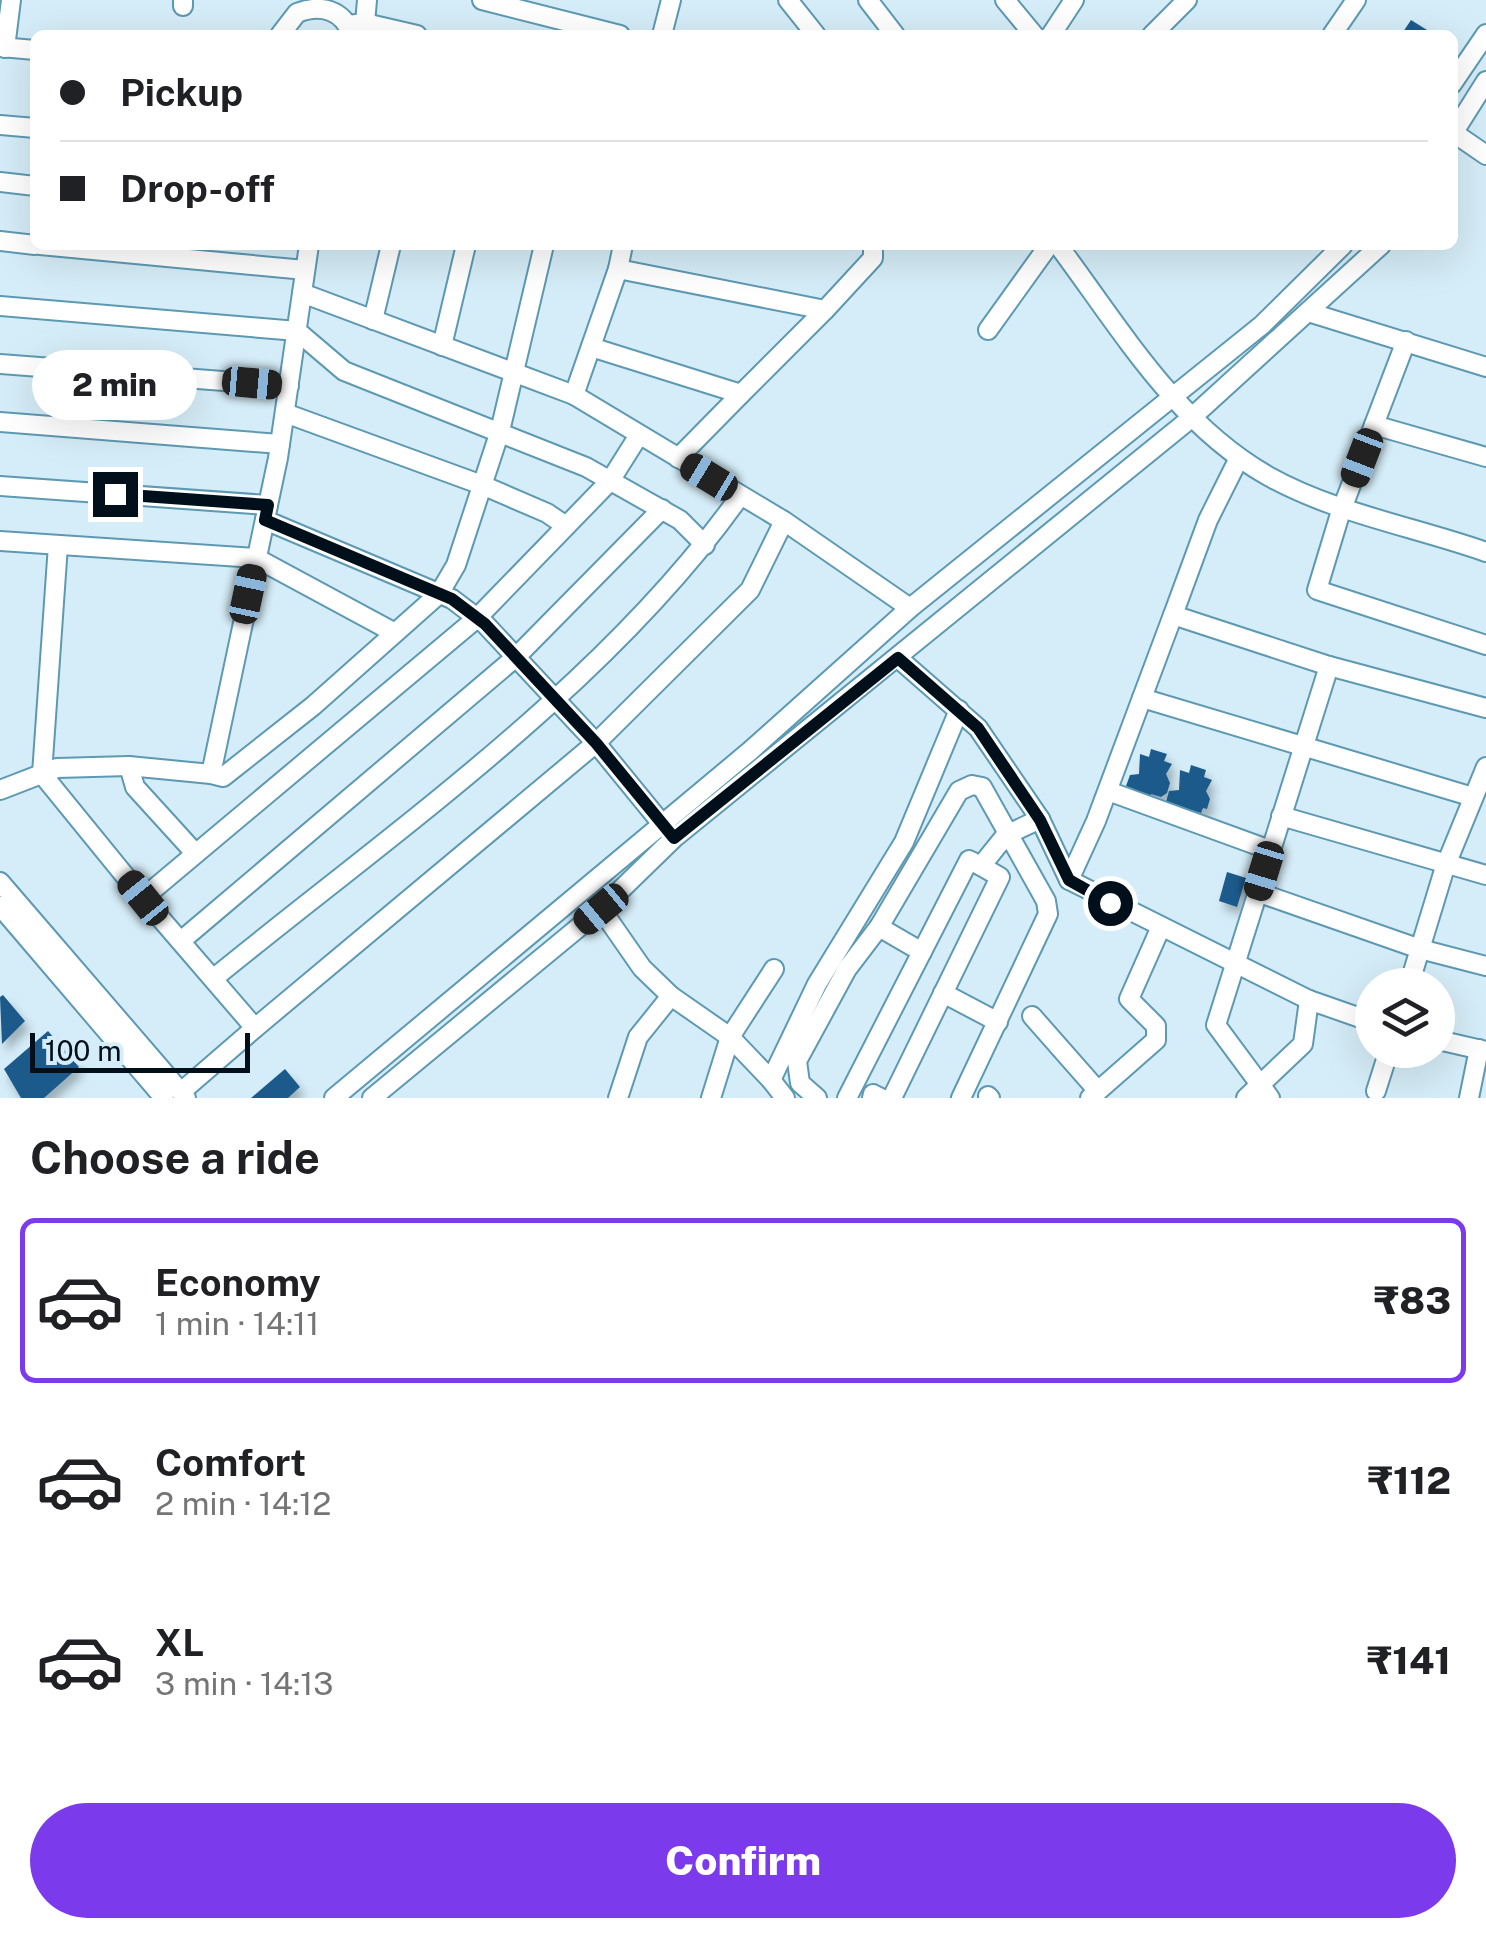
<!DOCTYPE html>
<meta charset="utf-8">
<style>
:root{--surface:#fff;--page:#f2f2f2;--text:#202124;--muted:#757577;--line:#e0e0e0;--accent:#7c3aed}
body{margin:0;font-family:"Public Sans",sans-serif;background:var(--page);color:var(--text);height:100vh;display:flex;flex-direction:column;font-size:38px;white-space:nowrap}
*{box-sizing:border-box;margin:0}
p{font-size:32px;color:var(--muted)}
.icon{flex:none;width:55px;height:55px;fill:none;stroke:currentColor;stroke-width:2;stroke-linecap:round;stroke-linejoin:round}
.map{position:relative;height:1098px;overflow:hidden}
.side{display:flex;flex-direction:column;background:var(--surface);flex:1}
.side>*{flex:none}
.top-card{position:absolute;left:30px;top:30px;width:1428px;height:220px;border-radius:15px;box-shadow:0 10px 40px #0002;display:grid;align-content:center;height:220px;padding:0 30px;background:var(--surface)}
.buttons{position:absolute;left:1355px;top:968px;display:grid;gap:20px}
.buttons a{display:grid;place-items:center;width:100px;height:100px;border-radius:50%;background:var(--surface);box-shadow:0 10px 40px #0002;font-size:50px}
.scale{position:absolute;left:30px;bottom:25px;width:220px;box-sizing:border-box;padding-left:10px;border:5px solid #000f19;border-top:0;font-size:28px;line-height:35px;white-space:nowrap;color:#000f19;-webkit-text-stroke:8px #d5edf8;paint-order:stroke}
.end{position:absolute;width:45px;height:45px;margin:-22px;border:12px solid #000f19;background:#fff;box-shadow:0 0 0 5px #fff}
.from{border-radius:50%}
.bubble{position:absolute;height:70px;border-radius:35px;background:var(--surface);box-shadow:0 10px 40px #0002;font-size:32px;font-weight:800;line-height:70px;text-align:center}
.car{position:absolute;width:30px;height:60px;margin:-30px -15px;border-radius:12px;box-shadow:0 0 8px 2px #0007;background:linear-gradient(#222 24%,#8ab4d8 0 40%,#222 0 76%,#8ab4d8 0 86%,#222 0)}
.top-card b{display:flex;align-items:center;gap:35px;height:95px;font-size:38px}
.top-card b+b{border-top:2px solid var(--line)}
.top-card i{width:25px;height:25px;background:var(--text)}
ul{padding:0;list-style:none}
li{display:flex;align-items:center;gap:30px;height:165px;margin:0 20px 15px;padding:0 10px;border:5px solid transparent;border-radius:15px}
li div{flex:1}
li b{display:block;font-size:38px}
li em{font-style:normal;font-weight:800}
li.on{border-color:var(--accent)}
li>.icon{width:90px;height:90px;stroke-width:1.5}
h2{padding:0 30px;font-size:45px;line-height:120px}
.action{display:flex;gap:20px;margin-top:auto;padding:20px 30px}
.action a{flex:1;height:115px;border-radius:60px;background:var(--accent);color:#fff;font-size:40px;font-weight:800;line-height:115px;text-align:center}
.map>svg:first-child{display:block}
.building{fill:#1b5a8c;filter:url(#shadow)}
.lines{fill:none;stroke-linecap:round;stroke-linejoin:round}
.minor-casing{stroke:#5d99b2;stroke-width:22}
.minor{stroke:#fff;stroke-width:18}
.route{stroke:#000f19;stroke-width:12}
</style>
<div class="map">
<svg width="1486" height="1098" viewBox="0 0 1486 1098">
<defs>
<filter id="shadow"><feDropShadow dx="4.5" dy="8" stdDeviation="5" flood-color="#0004"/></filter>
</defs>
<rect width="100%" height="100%" fill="#d5edf8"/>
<!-- building -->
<g class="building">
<polygon points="1411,20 1435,35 1401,35"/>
<polygon points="1151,749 1167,754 1164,761 1172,764 1166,774 1170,783 1167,793 1161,797 1151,794 1150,800 1132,794 1134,789 1126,786 1130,775 1139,774 1140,754 1149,757"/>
<polygon points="1191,765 1206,770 1204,777 1212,780 1206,791 1210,799 1207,809 1203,808 1201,813 1191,810 1189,816 1172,810 1174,804 1166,802 1169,791 1179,790 1180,770 1189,773"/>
<polygon points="1227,872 1246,878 1237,907 1219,901"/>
<polygon points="3,995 25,1021 2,1044 0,997"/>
<polygon points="48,1031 79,1067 44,1098 21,1098 4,1069"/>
<polygon points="285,1069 300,1087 288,1098 251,1098"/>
</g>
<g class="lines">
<!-- minor casing -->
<g class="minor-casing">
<g id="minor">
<polyline points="482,0 620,35"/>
<polyline points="788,0 816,35"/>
<polyline points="868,0 895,35"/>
<polyline points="1005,0 1034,35"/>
<polyline points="183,6 183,0"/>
<polyline points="365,23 367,0"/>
<polyline points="348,25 365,23 417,35"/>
<path d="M280 35 297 13C320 4 343 9 352 35"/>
<polyline points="662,35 671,0"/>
<polyline points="1051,35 1074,0"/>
<polyline points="1152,35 1187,0"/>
<polyline points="1332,35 1356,0"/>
<polyline points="0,47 35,50"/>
<polyline points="5,48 11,0"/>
<polyline points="1452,84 1486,34"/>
<polyline points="0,125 35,128"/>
<polyline points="1454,133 1486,155"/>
<polyline points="1452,135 1486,81"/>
<polyline points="0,182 35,186"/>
<polyline points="0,241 35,245"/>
<polyline points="40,245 305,270"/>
<polyline points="623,245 618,269 825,310 873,258 873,245"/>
<path d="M1058 245C1120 328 1176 424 1268 476 1334 513 1415 527 1486 552"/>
<polyline points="618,269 574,395 784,521 910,608"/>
<polyline points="302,293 574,395"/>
<polyline points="0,306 297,331 344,371 586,467 680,520 705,545"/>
<polyline points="1308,312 1486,367"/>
<polyline points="373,320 391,245"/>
<polyline points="988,330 1049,245"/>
<polyline points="1406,341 1340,514 1317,590 1486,645"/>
<polyline points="442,346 466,245"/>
<polyline points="591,347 741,394 825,310"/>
<polyline points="0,364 289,386"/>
<polyline points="285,413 482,485 547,513 566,526"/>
<polyline points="0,422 280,444"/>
<polyline points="1374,425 1486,457"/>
<polyline points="678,458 741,394"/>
<polyline points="0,486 268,505"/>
<polyline points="265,520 452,599 485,624 596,743 667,830"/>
<polyline points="0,541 256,558 395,633"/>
<polyline points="58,545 42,774 143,898"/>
<polyline points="1173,615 1208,520 1239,458"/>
<polyline points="898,658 978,728 1040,819 1069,880 1309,1000 1372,1022"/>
<polyline points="1142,698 1473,797"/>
<polyline points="129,766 135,787 195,853"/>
<polyline points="211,774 223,777 313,706 439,594 456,565 500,431 544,245"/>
<polyline points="0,790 57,768 129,766 211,774 278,458 309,245"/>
<polyline points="1108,791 1270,850"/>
<polyline points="1281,816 1486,875"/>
<polyline points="1069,880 1096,821 1173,615 1329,666 1486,708"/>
<polyline points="0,882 186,1098"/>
<polyline points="1257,892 1420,949 1486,966"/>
<polyline points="0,906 164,1098"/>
<polyline points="601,909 642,968 671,996 730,1037 771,1080 817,984 904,842 959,710"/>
<polyline points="879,927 922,952"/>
<polyline points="182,940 516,657 662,509"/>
<path d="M214 978C393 832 607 684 740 496"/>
<polyline points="1409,985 1445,867 1486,767"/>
<polyline points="943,993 998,1022"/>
<polyline points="1032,1016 1098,1091"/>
<polyline points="255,1028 596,743 750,590 784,521"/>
<polyline points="1438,1040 1486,1051"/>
<polyline points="771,1080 785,1098"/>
<polyline points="1376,1091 1389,1050"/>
<polyline points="181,1092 255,1028 143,898 477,618 610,481 639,435"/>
<polyline points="988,1096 990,1098"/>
<polyline points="334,1098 750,751 910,608 1262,325 1343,245"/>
<polyline points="372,1098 601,909 674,838 1190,419 1381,245"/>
<polyline points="618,1098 638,1037 671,996"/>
<polyline points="711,1098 730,1037 774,969"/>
<polyline points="817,1098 800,1083 797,1061 847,969 879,927 959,791 972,785 982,787 1046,901 1048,914 961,1098"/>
<polyline points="847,1098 969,860 981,866 1006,835 1040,819"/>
<polyline points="872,1098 873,1094 881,1098"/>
<polyline points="892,1098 1000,877 981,866"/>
<polyline points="1090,1098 1156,1040 1156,1026 1129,999 1160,929"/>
<polyline points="1246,1098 1303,1044 1309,1000"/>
<polyline points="1270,1098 1216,1025 1329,666"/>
<polyline points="1469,1098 1479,1049"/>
</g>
</g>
<!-- minor -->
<use href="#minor" class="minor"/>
</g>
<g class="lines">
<!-- route -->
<polyline class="route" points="115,494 268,505 265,520 452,599 485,624 596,743 674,838 898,658 978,728 1040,820 1069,880 1110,903"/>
</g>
</svg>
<div class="buttons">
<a><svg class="icon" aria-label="layers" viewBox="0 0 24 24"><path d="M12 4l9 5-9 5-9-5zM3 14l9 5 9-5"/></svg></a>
</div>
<div class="scale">100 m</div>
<i class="end from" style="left:1110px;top:903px"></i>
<i class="end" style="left:115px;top:494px"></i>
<div class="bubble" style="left:32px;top:350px;width:165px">2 min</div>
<i class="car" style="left:252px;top:383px;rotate:95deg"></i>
<i class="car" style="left:1362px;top:458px;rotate:201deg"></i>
<i class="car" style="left:709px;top:477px;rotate:301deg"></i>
<i class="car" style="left:248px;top:594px;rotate:12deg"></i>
<i class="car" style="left:1264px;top:871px;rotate:197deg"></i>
<i class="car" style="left:143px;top:898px;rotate:321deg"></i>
<i class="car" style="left:601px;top:909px;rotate:230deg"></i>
<div class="top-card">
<b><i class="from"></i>Pickup</b>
<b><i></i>Drop-off</b>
</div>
</div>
<section class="side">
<h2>Choose a ride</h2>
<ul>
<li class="on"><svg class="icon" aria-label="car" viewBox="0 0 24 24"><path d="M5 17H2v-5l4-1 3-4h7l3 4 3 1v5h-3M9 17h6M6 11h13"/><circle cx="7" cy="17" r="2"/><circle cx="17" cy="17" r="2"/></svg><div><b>Economy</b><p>1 min · 14:11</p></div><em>₹83</em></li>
<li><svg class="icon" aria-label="car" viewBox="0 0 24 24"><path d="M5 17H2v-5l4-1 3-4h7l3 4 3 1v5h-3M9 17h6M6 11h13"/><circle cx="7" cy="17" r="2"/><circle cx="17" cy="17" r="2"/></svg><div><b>Comfort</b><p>2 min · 14:12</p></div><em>₹112</em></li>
<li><svg class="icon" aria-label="car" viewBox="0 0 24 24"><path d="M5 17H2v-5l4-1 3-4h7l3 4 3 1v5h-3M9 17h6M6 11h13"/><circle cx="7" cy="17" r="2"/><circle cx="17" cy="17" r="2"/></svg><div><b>XL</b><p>3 min · 14:13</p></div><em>₹141</em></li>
</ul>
<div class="action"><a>Confirm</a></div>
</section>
